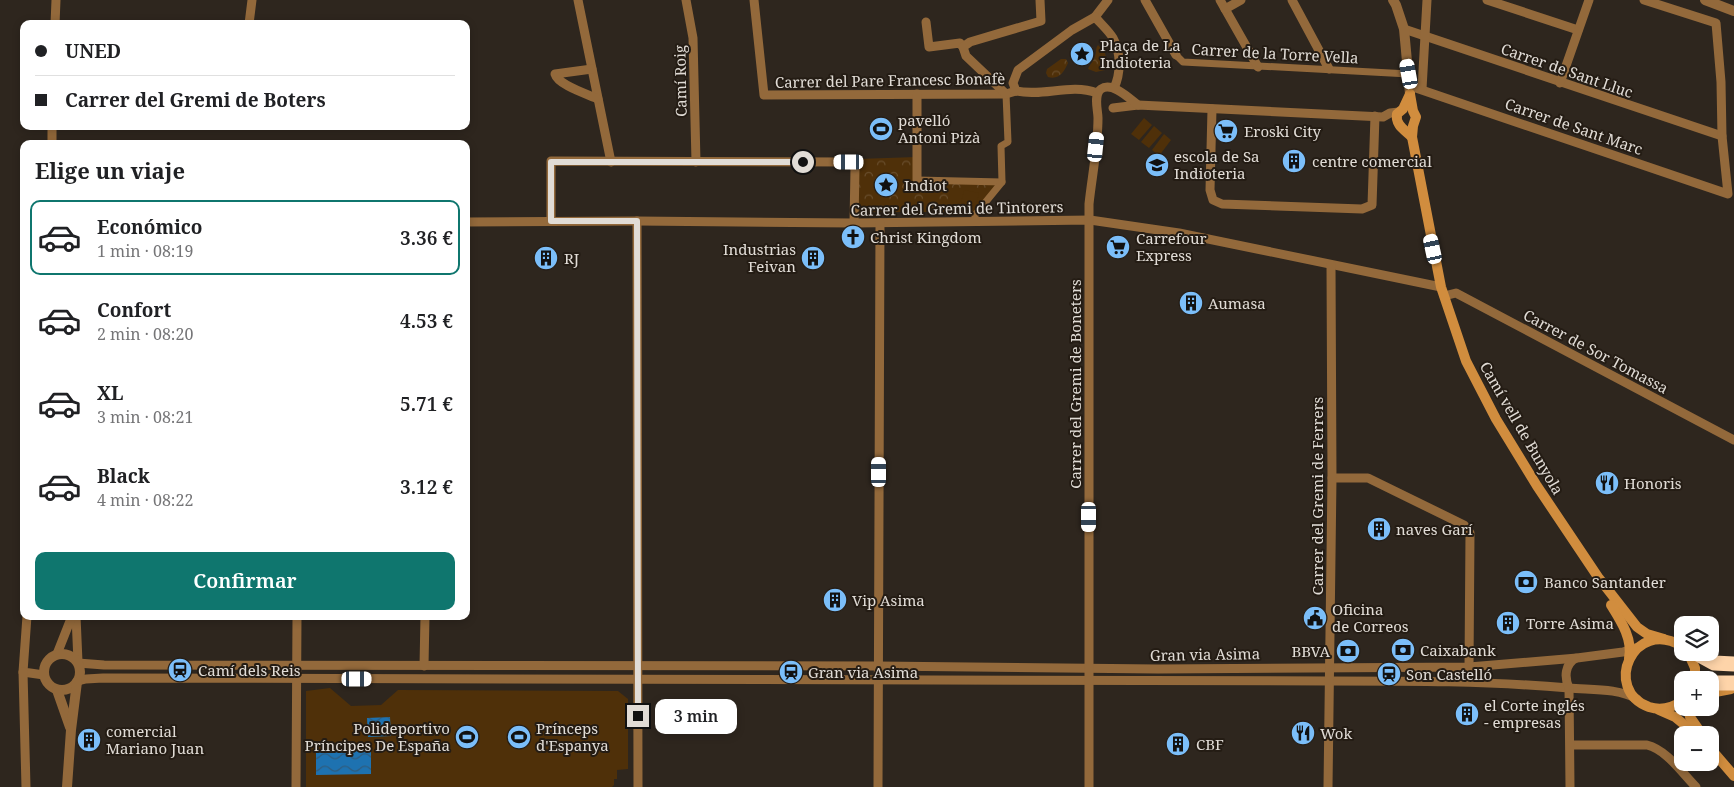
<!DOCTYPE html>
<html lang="es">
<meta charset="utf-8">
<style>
:root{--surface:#fff;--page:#f6f6f6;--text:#202124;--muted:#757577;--line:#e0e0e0;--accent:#0f766e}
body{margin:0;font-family:"Noto Serif",serif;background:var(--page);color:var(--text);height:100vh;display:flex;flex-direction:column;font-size:19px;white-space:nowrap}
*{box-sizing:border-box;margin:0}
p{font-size:16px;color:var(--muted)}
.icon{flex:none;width:28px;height:28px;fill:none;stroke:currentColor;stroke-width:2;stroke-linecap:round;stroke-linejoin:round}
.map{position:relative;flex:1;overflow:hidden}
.drawer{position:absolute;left:20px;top:140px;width:450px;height:480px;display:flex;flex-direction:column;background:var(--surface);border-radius:10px;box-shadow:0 2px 8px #0003}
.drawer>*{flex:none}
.top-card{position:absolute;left:20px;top:20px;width:450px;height:110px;border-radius:10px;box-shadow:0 2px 8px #0003;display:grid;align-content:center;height:110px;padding:0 15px;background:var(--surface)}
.controls{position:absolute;left:1674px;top:616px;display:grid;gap:10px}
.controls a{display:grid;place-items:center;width:45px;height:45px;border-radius:10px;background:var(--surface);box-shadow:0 2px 8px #0003;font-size:25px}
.end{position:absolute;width:22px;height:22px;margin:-11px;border:6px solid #e1dcd6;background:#111;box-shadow:0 0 0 2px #111}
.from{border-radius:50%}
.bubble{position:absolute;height:35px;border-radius:10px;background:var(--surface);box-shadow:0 2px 8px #0003;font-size:16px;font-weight:600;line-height:35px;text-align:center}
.car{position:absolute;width:15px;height:30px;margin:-15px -8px;border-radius:6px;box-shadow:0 0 4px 1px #0007;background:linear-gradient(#fff 24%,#345 0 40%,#fff 0 76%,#345 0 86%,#fff 0)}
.top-card b{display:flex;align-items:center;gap:18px;height:48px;font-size:19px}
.top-card b+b{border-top:1px solid var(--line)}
.top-card i{width:12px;height:12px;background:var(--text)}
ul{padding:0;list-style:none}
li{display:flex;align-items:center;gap:15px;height:75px;margin:0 10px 8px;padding:0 5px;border:2px solid transparent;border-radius:10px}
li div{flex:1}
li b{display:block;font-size:19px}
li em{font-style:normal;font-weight:600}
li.on{border-color:var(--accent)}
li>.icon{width:45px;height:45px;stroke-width:1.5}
h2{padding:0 15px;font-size:22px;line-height:60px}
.action{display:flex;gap:10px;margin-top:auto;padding:10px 15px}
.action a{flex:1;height:58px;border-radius:10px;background:var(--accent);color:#fff;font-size:20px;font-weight:600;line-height:58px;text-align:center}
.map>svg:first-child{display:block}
.park{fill:url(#park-crowns)}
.pitch{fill:#4f3009}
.water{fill:url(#water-waves)}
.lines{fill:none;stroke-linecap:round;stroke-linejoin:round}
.pedestrian{stroke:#93693b;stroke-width:7}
.minor{stroke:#93693b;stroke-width:9}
.tertiary{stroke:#93693b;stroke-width:10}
.secondary{stroke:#d18d3e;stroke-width:10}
.motorway{stroke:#fed4a9;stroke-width:15}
.route{stroke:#e1dcd6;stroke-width:6}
.labels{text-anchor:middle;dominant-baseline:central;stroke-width:4;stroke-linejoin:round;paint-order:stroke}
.poi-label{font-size:15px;fill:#e1dcd6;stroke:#241c14;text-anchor:start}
.street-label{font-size:15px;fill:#e1dcd6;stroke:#241c14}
</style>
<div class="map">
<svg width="1734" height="787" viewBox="0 0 1734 787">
<defs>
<pattern id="park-crowns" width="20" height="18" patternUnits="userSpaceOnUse" patternTransform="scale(1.25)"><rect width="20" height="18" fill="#4f3009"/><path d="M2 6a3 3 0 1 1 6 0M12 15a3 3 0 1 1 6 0" fill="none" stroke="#684d2c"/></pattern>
<pattern id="water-waves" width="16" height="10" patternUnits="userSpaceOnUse" patternTransform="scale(1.25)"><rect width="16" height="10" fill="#1e72b0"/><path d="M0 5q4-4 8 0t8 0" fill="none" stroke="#2f5c7e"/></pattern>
</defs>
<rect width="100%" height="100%" fill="#2e261e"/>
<!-- park -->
<g class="park">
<path d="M1098 45 1105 53 1108 65 1105 70 1096 72 1088 69C1090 64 1094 61 1095 56 1097 51 1095 49 1098 45Z"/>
<path d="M1061 59H1066L1068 63C1064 72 1059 80 1048 77L1046 73 1047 69Z"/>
<polygon points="917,157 917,180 1002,182 977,212 858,212 858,159"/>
</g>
<!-- pitch -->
<g class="pitch">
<polygon points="1144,118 1152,125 1139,140 1131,134"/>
<polygon points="1154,126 1162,133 1149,148 1141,142"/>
<polygon points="1164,134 1171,140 1159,156 1152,150"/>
<polygon points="964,190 979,193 976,206 961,203"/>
<polygon points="330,688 351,706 381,705 398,690 618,691 628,699 628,769 617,770 617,779 614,779 614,785 612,787 306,787 306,691"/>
</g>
<!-- water -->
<g class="water">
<polygon points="390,717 391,736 368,737 367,718"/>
<polygon points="316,751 371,751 371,774 316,775"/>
</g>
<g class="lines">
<!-- pedestrian -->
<g class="pedestrian">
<polyline points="1176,55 1183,62 1409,74"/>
<polyline points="917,180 1002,182"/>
<polyline points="975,222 975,215 1002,182 1001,146 1008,142 1006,94"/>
</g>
<!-- minor -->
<g class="minor">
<polyline points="578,0 611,162"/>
<polyline points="686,0 693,38 696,162"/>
<polyline points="754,0 764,95 1006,94 1016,91"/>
<polyline points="1145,0 1176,55"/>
<polyline points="1220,0 1258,67"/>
<polyline points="1292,0 1329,69"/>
<polyline points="1487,0 1578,30"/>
<polyline points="1225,9 1241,0"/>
<polyline points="1095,17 1108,0"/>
<polyline points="926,22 929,47 960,43 963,47"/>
<polyline points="55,24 56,0"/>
<polyline points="249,24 252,0"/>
<polyline points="1404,29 1722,136"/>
<path d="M592 69 555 74C558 85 587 94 598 99"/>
<polyline points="1560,83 1589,0"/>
<polyline points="1410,86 1728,194 1722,136 1721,82 1716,23 1644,0"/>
<polyline points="1422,89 1427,0"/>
<path d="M1097 93C1071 83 1043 97 1016 91L1013 83 1018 70 1072 30 1095 17C1101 24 1109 31 1113 38 1121 52 1121 74 1114 88"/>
<polyline points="1006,94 966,56 963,47 970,42 1041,21 1040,0"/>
<polyline points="1113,108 1138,105 1383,117 1390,113 1399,112"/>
<polyline points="1212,109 1210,190 1213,200 1222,204 1362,209 1372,205 1375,116"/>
<polyline points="52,144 52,126"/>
<polyline points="917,180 917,94"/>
<polyline points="551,221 551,161 849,162 855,168 854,223"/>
<polyline points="637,221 638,787"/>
<polyline points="466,222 637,221 854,223 1090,220 1179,233 1441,287"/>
<polyline points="1444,296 1456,293 1734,440"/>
<polyline points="1332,478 1368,478 1464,525 1470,533 1469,667"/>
<polyline points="27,616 23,672 44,675"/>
<polyline points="76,616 78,662"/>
<polyline points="57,654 72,616"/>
<polyline points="78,663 104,665 878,666 1158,669 1469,667 1577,658 1623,652 1635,648"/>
<polyline points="424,666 425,616"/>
<polyline points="23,672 26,787"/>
<path d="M78 681 86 679 103 678 1329 681C1409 681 1489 681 1569 688 1591 690 1618 688 1637 699"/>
<path d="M1571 745H1647C1667 750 1682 773 1696 787"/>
<polyline points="296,787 297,616"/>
<polyline points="878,787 880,223"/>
<path d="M1089 787V204C1092 176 1098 147 1098 118 1098 110 1093 95 1101 89 1112 81 1130 99 1138 105"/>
<polyline points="1328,787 1332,478 1331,265"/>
<path d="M1570 787 1569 688C1564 677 1565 664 1576 658"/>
</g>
<!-- tertiary -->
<g class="tertiary">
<polyline points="1393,0 1396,5 1404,29 1410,94"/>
<polyline points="1705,0 1734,11"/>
<circle cx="62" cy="672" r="18"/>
<polyline points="57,690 70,727"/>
<polyline points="67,787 71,730 77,682"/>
</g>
<!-- secondary -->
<g class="secondary">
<polyline points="1410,94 1413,111 1416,117 1413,126 1412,137 1441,287 1466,361 1496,419 1537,486 1598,577 1637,627 1647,634 1664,639"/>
<path d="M1410 94 1403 109 1397 114C1395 125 1405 130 1412 137"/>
<path d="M1611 605C1621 621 1633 639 1629 658"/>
<path d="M1682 646C1633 617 1602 690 1649 707 1662 711 1672 708 1682 701"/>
<polyline points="1688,652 1695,668 1695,680"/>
<polyline points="1710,693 1731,689"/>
<polyline points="1688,708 1690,717 1699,730"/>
<polyline points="1659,710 1675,717 1697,735"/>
<polyline points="1710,748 1734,776"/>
</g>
<!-- motorway -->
<g class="motorway">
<polyline points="1694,652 1714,663 1734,664"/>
<polyline points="1710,683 1734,683"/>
</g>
</g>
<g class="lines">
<!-- route -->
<polyline class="route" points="638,716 637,221 551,221 551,162 803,162"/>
</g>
<!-- icons -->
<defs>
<g id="sight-disc" transform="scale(1.25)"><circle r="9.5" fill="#7bbef9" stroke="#241c14"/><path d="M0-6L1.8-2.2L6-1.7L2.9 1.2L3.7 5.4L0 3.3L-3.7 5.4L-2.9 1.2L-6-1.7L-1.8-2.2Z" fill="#111"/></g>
<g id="stadium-disc" transform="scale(1.25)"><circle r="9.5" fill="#7bbef9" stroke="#241c14"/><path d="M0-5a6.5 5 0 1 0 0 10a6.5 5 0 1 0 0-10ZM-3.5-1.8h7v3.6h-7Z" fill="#111"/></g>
<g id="supermarket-disc" transform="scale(1.25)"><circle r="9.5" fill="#7bbef9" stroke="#241c14"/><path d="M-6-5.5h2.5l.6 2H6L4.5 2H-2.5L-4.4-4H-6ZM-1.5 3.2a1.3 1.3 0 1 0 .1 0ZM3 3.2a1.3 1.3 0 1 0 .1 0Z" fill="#111"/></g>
<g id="building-disc" transform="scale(1.25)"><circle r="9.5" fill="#7bbef9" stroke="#241c14"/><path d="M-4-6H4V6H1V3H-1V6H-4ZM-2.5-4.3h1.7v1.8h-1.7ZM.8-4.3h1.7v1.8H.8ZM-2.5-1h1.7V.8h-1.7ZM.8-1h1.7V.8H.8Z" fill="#111"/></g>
<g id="school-disc" transform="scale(1.25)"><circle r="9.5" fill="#7bbef9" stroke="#241c14"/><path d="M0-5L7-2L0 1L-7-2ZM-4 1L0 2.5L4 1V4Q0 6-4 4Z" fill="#111"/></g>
<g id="church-disc" transform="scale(1.25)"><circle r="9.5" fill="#7bbef9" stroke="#241c14"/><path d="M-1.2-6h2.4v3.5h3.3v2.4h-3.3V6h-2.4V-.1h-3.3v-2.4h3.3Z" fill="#111"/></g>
<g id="restaurant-disc" transform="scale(1.25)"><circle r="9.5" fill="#7bbef9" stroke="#241c14"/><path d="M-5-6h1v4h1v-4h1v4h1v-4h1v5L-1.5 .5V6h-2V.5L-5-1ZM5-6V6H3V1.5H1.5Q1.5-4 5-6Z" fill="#111"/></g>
<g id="bank-disc" transform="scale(1.25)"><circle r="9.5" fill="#7bbef9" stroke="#241c14"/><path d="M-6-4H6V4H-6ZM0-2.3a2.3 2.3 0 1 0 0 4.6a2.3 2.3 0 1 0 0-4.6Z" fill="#111"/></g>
<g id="civic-disc" transform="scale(1.25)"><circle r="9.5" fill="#7bbef9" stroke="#241c14"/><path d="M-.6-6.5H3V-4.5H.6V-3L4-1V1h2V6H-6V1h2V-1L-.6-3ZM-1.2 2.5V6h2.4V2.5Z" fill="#111"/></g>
<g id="station-disc" transform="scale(1.25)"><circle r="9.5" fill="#7bbef9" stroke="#241c14"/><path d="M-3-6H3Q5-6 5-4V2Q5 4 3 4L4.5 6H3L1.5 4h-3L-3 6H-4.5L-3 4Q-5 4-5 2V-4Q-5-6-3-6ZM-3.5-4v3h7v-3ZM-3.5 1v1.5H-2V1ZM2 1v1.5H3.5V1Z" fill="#111"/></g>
</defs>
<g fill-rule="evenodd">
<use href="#sight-disc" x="1082" y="54"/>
<use href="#stadium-disc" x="881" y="129"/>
<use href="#supermarket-disc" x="1226" y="131"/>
<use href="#building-disc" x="1294" y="161"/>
<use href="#school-disc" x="1157" y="165"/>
<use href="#sight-disc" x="886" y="185"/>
<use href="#church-disc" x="853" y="237"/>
<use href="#supermarket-disc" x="1118" y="247"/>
<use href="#building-disc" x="546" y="258"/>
<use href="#building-disc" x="813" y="258"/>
<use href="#building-disc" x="1191" y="303"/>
<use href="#restaurant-disc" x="1607" y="483"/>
<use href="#building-disc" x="1379" y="529"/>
<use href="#bank-disc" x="1526" y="582"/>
<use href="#building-disc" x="835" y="600"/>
<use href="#civic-disc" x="1315" y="618"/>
<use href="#building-disc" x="1508" y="623"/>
<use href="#bank-disc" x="1403" y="650"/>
<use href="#bank-disc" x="1348" y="651"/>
<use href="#station-disc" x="180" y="670"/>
<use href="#station-disc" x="791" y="672"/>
<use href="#station-disc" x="1389" y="674"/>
<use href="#building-disc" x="1467" y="714"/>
<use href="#restaurant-disc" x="1303" y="733"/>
<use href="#stadium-disc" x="467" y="737"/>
<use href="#stadium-disc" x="519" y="737"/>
<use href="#building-disc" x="89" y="740"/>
<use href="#building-disc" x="1178" y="744"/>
</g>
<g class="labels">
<!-- poi labels -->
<g class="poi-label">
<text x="1100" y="45">Plaça de La<tspan x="1100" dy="17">Indioteria</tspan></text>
<text x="898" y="120">pavelló<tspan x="898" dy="17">Antoni Pizà</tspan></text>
<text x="1244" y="131">Eroski City</text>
<text x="1174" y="156">escola de Sa<tspan x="1174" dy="17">Indioteria</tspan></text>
<text x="1312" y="161">centre comercial</text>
<text x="904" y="185">Indiot</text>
<text x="870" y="237">Christ Kingdom</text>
<text x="1136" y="238">Carrefour<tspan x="1136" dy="17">Express</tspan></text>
<text x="796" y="249" text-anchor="end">Industrias<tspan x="796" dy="17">Feivan</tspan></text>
<text x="564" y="258">RJ</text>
<text x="1208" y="303">Aumasa</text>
<text x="1624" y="483">Honoris</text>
<text x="1396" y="529">naves Garí</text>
<text x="1544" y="582">Banco Santander</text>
<text x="852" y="600">Vip Asima</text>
<text x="1332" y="609">Oficina<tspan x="1332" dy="17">de Correos</tspan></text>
<text x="1526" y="623">Torre Asima</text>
<text x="1420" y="650">Caixabank</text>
<text x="1330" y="651" text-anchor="end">BBVA</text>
<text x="198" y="670">Camí dels Reis</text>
<text x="808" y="672">Gran via Asima</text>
<text x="1406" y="674">Son Castelló</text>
<text x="1484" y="705">el Corte inglés<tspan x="1484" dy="17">- empresas</tspan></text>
<text x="450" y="728" text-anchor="end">Polideportivo<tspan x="450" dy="17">Príncipes De España</tspan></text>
<text x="536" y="728">Prínceps<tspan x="536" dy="17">d'Espanya</tspan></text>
<text x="106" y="731">comercial<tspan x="106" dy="17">Mariano Juan</tspan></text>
<text x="1320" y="733">Wok</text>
<text x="1196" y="744">CBF</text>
</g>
<!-- street labels -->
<g class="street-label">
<text transform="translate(1275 53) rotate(3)">Carrer de la Torre Vella</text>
<text transform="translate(1567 70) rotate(19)">Carrer de Sant Lluc</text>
<text transform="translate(890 80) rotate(-1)">Carrer del Pare Francesc Bonafè</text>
<text transform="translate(680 81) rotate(-91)">Camí Roig</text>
<text transform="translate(1574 126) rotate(19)">Carrer de Sant Marc</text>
<text transform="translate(957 208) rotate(-1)">Carrer del Gremi de Tintorers</text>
<text transform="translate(1596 351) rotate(28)">Carrer de Sor Tomassa</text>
<text transform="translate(1075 384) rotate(-90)">Carrer del Gremi de Boneters</text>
<text transform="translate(1522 428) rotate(60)">Camí vell de Bunyola</text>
<text transform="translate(1317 496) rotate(-90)">Carrer del Gremi de Ferrers</text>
<text transform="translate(1205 654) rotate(-1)">Gran via Asima</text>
</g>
</g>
</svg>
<div class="controls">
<a><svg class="icon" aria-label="layers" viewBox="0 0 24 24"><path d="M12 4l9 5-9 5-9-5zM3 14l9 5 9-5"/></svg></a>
<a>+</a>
<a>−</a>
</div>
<i class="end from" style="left:803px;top:162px"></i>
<i class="end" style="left:638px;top:716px"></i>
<div class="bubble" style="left:655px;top:699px;width:82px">3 min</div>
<i class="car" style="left:1409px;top:74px;rotate:350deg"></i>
<i class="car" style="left:1096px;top:147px;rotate:6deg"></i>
<i class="car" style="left:849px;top:162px;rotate:270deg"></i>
<i class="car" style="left:1433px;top:249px;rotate:348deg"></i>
<i class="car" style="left:879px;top:472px;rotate:0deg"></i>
<i class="car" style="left:1089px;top:517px;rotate:180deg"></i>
<i class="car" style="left:357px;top:679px;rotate:90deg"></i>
<div class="top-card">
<b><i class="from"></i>UNED</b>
<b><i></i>Carrer del Gremi de Boters</b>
</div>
<section class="drawer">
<h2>Elige un viaje</h2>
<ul>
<li class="on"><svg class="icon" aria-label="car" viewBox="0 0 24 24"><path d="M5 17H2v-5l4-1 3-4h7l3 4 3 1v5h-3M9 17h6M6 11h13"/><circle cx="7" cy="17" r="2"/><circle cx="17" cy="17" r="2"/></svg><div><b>Económico</b><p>1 min · 08:19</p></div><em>3.36 €</em></li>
<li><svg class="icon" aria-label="car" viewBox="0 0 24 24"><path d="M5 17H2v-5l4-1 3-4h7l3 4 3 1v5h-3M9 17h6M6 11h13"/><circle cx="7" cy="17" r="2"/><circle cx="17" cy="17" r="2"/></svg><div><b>Confort</b><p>2 min · 08:20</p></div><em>4.53 €</em></li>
<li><svg class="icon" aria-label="car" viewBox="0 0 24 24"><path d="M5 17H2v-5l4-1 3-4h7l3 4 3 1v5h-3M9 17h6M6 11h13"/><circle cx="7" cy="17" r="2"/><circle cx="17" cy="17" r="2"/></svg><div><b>XL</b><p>3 min · 08:21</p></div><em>5.71 €</em></li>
<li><svg class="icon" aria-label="car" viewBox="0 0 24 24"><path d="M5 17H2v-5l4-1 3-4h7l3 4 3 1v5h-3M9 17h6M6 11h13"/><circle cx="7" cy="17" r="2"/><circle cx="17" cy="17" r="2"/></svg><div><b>Black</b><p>4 min · 08:22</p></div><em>3.12 €</em></li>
</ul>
<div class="action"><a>Confirmar</a></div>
</section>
</div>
